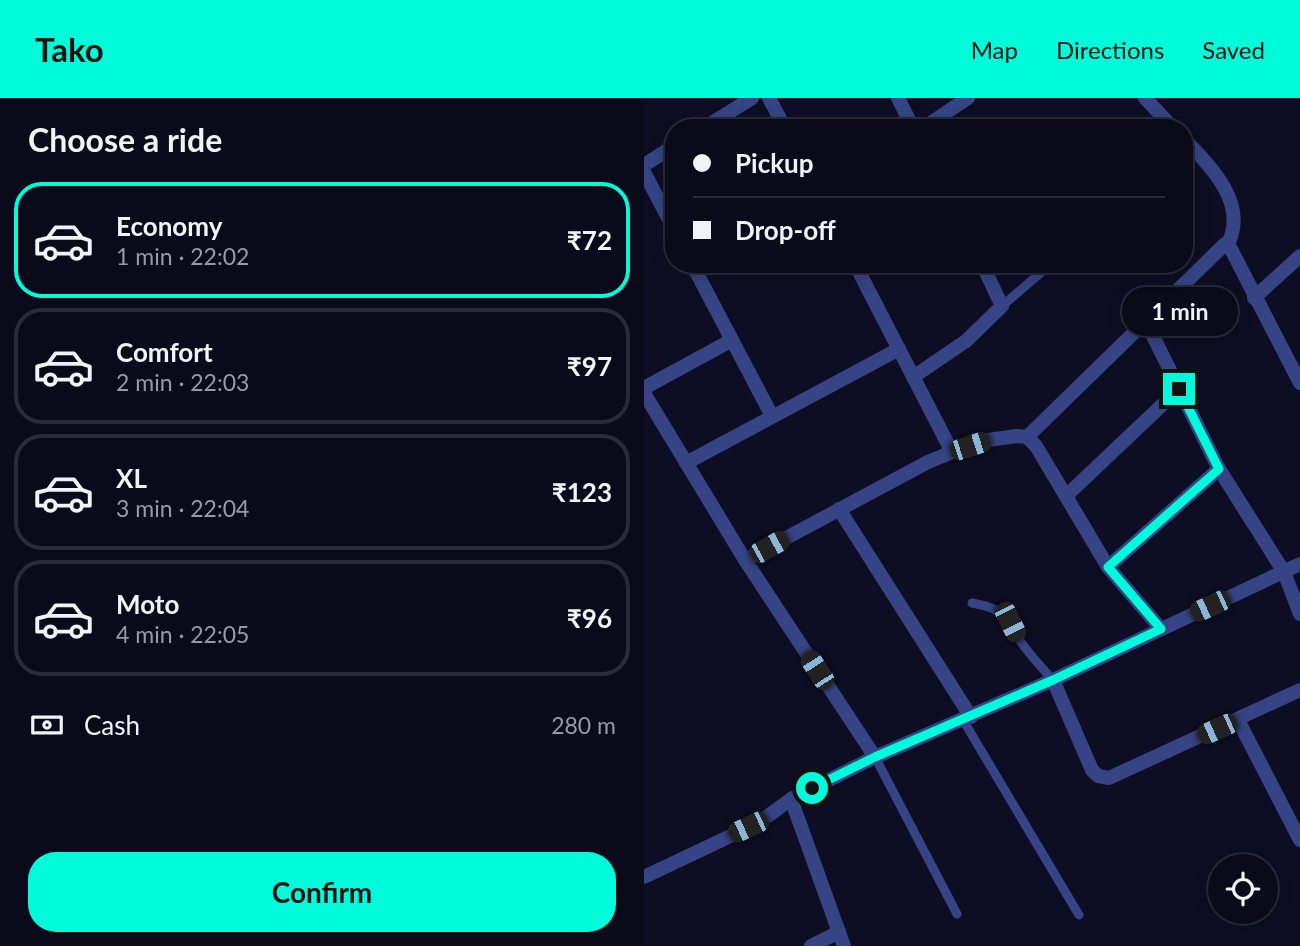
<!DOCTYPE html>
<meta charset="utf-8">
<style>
:root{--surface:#0a0a1b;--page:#131324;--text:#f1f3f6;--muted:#999aa3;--line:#2a2b3a;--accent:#00fbdb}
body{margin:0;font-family:Lato,sans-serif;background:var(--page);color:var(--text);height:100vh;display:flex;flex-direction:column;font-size:26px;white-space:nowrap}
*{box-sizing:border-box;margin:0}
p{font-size:23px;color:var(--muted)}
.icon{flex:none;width:38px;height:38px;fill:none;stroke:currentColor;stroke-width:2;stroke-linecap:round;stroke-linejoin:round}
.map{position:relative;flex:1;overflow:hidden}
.details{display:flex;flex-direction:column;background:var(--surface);width:644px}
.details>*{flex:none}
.top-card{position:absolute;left:21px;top:21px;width:528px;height:154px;border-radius:28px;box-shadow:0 4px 18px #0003,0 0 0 2px var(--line);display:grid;align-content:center;height:154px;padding:0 28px;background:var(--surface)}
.fabs{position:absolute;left:564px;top:756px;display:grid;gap:14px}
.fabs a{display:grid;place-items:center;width:70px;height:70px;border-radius:50%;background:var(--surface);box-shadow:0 4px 18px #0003,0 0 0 2px var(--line);font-size:35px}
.end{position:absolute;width:32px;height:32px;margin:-16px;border:9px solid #00fbdb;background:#111;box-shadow:0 0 0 4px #111}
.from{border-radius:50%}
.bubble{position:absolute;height:49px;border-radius:24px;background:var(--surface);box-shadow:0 4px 18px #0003,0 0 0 2px var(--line);font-size:23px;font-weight:700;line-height:49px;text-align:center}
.car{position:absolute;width:21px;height:42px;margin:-21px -10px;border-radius:9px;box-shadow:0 0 5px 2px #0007;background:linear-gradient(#222 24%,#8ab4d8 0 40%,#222 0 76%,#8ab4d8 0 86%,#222 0)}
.top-card b{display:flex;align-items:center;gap:24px;height:66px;font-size:26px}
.top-card b+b{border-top:2px solid var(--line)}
.top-card i{width:18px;height:18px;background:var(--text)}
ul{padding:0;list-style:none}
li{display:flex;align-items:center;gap:21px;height:116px;margin:0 14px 10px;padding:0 14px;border:4px solid var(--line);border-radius:28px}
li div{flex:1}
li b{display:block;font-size:26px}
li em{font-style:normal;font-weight:700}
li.selected{border-color:var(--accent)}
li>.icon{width:63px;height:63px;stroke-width:1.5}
h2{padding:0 28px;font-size:32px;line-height:84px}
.pay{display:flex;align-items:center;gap:18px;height:77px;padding:0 28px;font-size:26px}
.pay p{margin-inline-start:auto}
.action{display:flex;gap:14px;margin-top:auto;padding:14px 28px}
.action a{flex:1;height:80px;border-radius:28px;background:var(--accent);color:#111;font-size:28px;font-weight:700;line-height:80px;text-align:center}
header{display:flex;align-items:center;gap:42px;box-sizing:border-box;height:98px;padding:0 35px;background:var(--accent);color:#111}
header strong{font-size:33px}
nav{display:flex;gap:38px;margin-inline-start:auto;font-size:24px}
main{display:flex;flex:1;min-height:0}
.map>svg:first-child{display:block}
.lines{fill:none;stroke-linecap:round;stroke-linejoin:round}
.service{stroke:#364485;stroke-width:9}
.minor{stroke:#364485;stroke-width:14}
.route{stroke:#00fbdb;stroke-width:9}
</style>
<header>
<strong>Tako</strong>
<nav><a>Map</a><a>Directions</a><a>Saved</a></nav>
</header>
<main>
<section class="details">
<h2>Choose a ride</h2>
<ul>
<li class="selected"><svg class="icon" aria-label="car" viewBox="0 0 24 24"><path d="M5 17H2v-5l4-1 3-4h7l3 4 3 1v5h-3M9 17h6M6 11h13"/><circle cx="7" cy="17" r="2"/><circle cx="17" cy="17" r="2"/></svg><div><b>Economy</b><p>1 min · 22:02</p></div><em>₹72</em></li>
<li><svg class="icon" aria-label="car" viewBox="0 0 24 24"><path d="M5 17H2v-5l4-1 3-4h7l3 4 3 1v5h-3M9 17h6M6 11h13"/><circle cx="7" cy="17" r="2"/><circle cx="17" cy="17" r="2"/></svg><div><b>Comfort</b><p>2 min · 22:03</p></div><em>₹97</em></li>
<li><svg class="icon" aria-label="car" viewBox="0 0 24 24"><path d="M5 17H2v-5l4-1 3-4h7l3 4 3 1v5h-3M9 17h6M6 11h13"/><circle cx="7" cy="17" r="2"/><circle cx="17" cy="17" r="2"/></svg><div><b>XL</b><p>3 min · 22:04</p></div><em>₹123</em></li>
<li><svg class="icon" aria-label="car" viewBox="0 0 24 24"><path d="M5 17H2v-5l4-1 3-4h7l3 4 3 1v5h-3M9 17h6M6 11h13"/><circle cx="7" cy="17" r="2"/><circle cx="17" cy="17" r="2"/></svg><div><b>Moto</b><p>4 min · 22:05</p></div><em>₹96</em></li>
</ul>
<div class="pay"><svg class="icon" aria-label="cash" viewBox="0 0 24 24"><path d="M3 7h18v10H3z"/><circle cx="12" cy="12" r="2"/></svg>Cash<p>280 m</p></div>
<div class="action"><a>Confirm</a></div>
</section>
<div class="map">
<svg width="656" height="848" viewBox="0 0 656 848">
<rect width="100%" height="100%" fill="#0d0e24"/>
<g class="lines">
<!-- service -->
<g class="service">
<polyline points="358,208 407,166"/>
<path d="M328 505C364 512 358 517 377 544 386 557 398 570 409 582"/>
<polyline points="319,622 435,817"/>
<polyline points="231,659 313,816"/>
</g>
<!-- minor -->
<g class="minor">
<polyline points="125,0 141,30"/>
<polyline points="254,0 269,30"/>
<polyline points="501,0 529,30"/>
<polyline points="60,30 108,0"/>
<polyline points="279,30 324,0"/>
<path d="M541 42C567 69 604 105 584 146"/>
<polyline points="0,67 30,48"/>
<polyline points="0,74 30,131"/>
<polyline points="48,166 128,318"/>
<polyline points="211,166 308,354"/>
<polyline points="610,200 656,158"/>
<polyline points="501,222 575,371 640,474 656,516"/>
<polyline points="269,279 322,243 358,208 338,166"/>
<polyline points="0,290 88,242"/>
<polyline points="0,295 101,462 231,659"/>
<polyline points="383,339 581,146 584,146 589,155 656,285"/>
<polyline points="42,365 255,251"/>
<polyline points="422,398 535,291"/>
<polyline points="195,411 327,619"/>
<polyline points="101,462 284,364 308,354 344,342 373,338 383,339 392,348 464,469 517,531"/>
<polyline points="464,469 575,371"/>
<polyline points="409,582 448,672 454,678 465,680 656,592"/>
<polyline points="594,622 656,742"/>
<polyline points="0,779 116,724 147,701"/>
<polyline points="167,848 195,834"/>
<polyline points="200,848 147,701 231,659 409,582 656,466"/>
</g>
</g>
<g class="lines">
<!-- route -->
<polyline class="route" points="168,690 231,659 409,582 517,531 464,469 575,371 535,291"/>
</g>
</svg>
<div class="fabs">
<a><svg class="icon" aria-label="locate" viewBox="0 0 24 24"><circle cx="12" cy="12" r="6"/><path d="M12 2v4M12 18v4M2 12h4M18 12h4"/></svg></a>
</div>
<i class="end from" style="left:168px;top:690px"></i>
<i class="end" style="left:535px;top:291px"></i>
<div class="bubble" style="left:478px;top:189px;width:116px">1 min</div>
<i class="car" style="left:326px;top:348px;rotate:72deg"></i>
<i class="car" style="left:125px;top:449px;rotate:61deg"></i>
<i class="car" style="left:566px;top:508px;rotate:245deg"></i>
<i class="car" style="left:366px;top:524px;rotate:153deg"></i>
<i class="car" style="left:173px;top:572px;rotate:327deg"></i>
<i class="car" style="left:573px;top:631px;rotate:246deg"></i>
<i class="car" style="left:104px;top:729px;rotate:245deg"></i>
<div class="top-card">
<b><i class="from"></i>Pickup</b>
<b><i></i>Drop-off</b>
</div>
</div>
</main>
